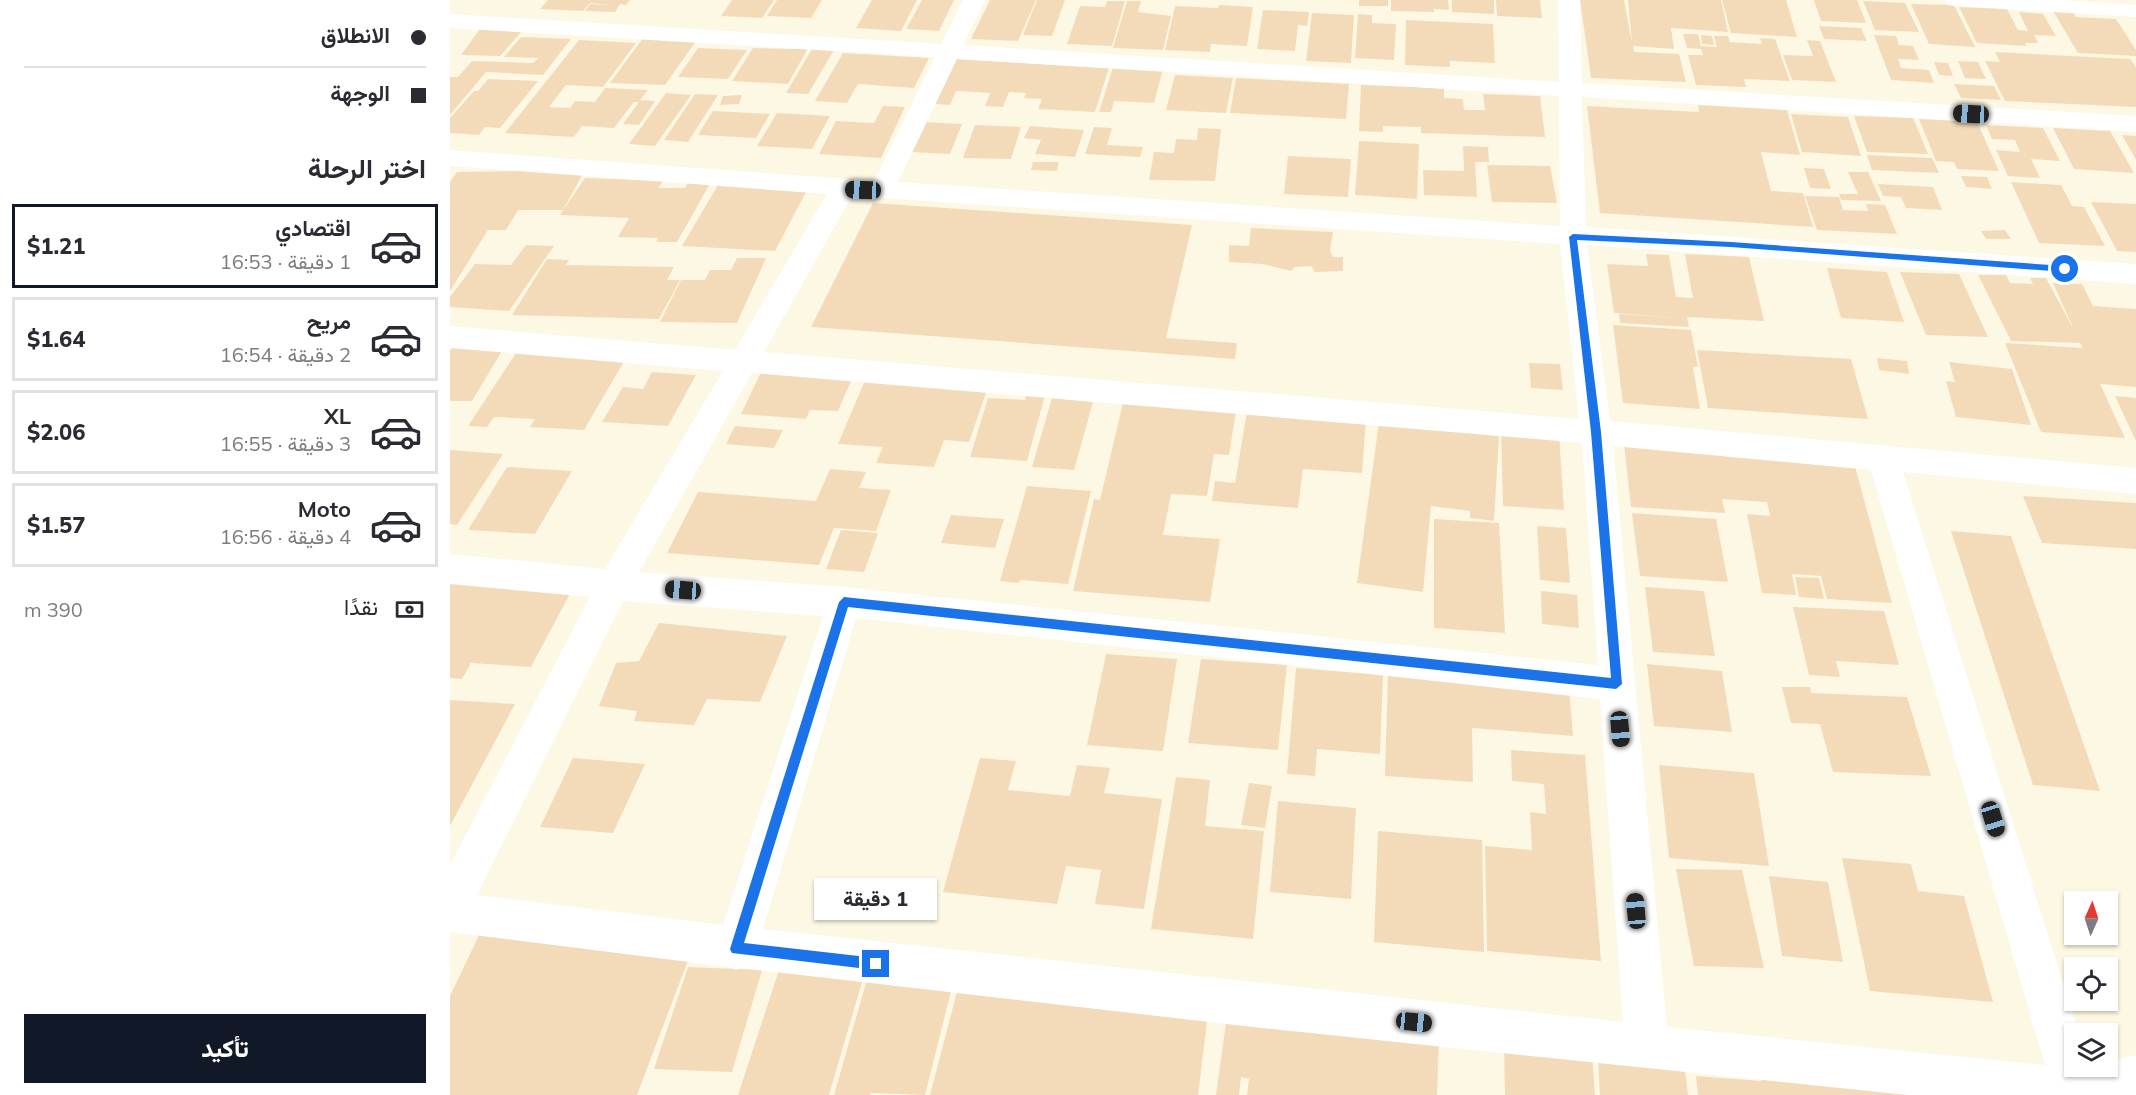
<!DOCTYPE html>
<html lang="ar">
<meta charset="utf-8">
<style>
:root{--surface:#fff;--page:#f2f2f3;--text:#2b2b33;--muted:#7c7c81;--line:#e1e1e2;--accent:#111827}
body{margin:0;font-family:Mulish,Vazirmatn,sans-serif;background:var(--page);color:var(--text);direction:rtl;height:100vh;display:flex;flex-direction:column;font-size:22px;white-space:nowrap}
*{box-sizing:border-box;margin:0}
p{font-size:20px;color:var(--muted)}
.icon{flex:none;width:33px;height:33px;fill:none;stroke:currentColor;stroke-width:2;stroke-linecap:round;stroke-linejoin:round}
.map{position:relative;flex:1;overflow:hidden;direction:ltr}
.drawer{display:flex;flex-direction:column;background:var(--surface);width:450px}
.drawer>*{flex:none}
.top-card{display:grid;align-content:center;height:132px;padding:0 24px;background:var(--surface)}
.needle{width:39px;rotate:3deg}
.buttons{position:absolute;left:1614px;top:891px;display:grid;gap:12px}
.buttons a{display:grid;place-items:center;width:54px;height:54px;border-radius:0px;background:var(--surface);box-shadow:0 2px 4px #0004;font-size:30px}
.end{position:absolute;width:27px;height:27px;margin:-14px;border:8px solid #1a73e8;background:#fff;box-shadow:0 0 0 3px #fff}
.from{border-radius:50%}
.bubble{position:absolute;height:42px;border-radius:0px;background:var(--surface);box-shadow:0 2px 4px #0004;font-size:20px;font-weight:800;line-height:42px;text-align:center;direction:rtl}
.car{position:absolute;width:18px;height:36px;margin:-18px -9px;border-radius:8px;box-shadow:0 0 4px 2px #0007;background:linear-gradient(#222 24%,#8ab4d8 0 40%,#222 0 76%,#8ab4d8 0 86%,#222 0)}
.top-card b{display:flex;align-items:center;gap:21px;height:57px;font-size:22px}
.top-card b+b{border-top:2px solid var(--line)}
.top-card i{width:15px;height:15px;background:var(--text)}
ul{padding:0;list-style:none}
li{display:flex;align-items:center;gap:18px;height:84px;margin:0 12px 9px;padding:0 12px;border:3px solid var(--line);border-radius:0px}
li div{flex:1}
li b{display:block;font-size:22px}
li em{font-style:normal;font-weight:800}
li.active{border-color:var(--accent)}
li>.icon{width:54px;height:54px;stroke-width:1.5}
h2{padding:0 24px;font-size:27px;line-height:72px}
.pay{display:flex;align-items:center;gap:15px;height:66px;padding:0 24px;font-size:22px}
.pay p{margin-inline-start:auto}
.button{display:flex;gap:12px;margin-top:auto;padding:12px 24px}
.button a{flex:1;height:69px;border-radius:0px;background:var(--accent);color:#fff;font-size:24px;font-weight:800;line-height:69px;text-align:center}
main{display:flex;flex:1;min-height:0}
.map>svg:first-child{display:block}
.building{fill:#f3dbba}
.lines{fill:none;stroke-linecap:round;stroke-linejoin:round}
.street{fill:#fff;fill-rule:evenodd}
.route{fill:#1a73e8}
</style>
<main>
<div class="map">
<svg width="1686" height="1095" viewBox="0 0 1686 1095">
<rect width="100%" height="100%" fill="#fdf8e3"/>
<!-- building -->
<g class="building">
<polygon points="98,0 180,0 176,5 170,4 165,12 135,11 140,4 162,5 140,3 133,11 90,9"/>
<polygon points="282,0 324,0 312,18 271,16"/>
<polygon points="327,0 372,0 361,18 317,16"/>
<polygon points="422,0 467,0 451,31 406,28"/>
<polygon points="472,0 504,0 489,31 456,29"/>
<polygon points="540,0 586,0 568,41 521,39"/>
<polygon points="587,0 615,0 602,36 573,35"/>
<rect x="909" y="0" width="29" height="6"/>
<polygon points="941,0 998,0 999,10 984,9 984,12 941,11"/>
<polygon points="1002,0 1044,0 1044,14 1002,12"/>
<polygon points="1046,0 1090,0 1092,18 1047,16"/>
<polygon points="1130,0 1174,0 1182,43 1178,0 1271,0 1278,32 1221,28 1224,49 1183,46 1184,52 1229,54 1236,82 1141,78"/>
<polygon points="1272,0 1336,0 1347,37 1281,33"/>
<polygon points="1364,0 1407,0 1416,23 1371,21"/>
<polygon points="657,1 675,1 662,46 617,44 630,6 655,7"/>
<polygon points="677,1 691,1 688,12 721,16 713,50 663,48"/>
<polygon points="1413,1 1455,3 1469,32 1425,30"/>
<polygon points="1461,4 1504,5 1525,47 1479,44"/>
<polygon points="769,5 803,7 797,46 761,44 760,52 715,50 725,6 768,8"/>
<polygon points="1509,7 1557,9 1568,30 1578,31 1569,12 1593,14 1606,36 1584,35 1588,43 1575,43 1577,46 1527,43"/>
<polygon points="813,10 859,12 857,26 848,25 845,51 807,49"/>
<polygon points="1603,11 1623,12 1626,17 1666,19 1686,50 1686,56 1628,53"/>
<polygon points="862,13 904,15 901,63 856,61"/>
<polygon points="908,14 922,15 922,23 946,24 944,60 905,58"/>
<polygon points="956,20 1043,24 1045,63 1000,61 1000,67 955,65"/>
<polygon points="1369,26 1411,28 1417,41 1374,39"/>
<polygon points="30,29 72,31 50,56 11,55"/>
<polygon points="1233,34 1248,34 1251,46 1267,47 1264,36 1278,36 1280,42 1312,44 1310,38 1325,39 1340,81 1294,79 1296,87 1246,85 1238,55 1253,55 1251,49 1237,48"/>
<polygon points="1251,35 1262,36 1264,45 1252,44"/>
<polygon points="1424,35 1446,36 1449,45 1463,46 1469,60 1448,59 1451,68 1479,70 1484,83 1441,80"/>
<polygon points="71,37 121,39 93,75 36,72 0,115 0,77 8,77 22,61 83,63 88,58 54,57"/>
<polygon points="193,38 246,41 215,85 160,83"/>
<polygon points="129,40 186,43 153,87 116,85 99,107 120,108 125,101 145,102 155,88 198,90 190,100 205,101 189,125 173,124 189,102 184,102 164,128 132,126 124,137 55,133"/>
<polygon points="1357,40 1370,41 1386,82 1342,80 1333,55 1363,56"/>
<polygon points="248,48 297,50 278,79 228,77"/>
<polygon points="303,48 342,49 358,48 338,84 282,81"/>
<polygon points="362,49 384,50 358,94 336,93"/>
<polygon points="1545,52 1680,59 1686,67 1686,107 1555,101 1535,61 1550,62"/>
<polygon points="393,53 479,58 464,88 408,84 397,103 365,101"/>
<polygon points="505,59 659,68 645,112 588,109 592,99 574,98 576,93 559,92 553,107 535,106 540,93 506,91 500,105 484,104"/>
<polygon points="1508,61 1528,62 1536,79 1515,78"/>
<polygon points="1484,62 1498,63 1503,76 1489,75"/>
<polygon points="663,67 713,69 704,103 664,101 661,112 649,112"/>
<polygon points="725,75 783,78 776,113 716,110"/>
<polygon points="786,78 899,84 896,119 780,113"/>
<polygon points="38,79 88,81 50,128 35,127 29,135 0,133 0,118 24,91 28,91"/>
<polygon points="1504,84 1544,86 1551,100 1511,98"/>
<polygon points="911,85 994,88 994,98 1013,99 1014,110 1035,110 1033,94 1090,96 1095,137 971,133 971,127 933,126 933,132 909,131"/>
<polygon points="216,93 241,95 205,146 179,144"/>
<polygon points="245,94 268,95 238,142 214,140"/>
<polygon points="292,95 289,104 270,105 273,96"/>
<polygon points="1248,105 1337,110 1350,155 1311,152 1321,191 1353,193 1363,227 1150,213 1137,106 1249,112"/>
<polygon points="433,106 455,107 431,158 369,154 386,121 424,123"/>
<polygon points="263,111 320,114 306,138 248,135"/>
<polygon points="327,113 380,116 362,149 307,146"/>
<polygon points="1341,114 1398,117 1411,156 1352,152"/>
<polygon points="1404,116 1463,118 1478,154 1417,152"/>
<polygon points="1469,119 1527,122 1549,171 1507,169 1504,162 1486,161"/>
<polygon points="473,122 512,124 500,154 460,152"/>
<polygon points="525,125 571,127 561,159 513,158"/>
<polygon points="1536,125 1593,128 1610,161 1581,159 1590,178 1558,176 1546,150 1570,152 1565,140 1542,139"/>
<polygon points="580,126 634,130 625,157 585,154 591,140 574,138"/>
<polygon points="644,127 662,128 657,145 693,147 690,157 635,154"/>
<polygon points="748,128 771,129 765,181 699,180 704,152 724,153 726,139 747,140"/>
<polygon points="1603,128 1660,131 1684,173 1624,169"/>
<polygon points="1672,135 1686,136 1686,160"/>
<polygon points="909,141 969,144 967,199 905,195"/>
<polygon points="1013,146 1038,147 1039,162 1025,162 1027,197 974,195 973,170 1014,171"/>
<polygon points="1417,155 1482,158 1489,173 1422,170"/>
<polygon points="838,156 901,159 898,197 834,194"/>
<polygon points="583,162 609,162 607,171 581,170"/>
<polygon points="1037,165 1100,166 1107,203 1042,202"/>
<polygon points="1354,168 1374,169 1381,189 1360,188"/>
<polygon points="135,170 113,210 68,210 56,230 38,230 0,291 0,182 7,172"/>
<polygon points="1398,172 1418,172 1431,201 1391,200 1389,194 1408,194"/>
<polygon points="1511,176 1537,177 1542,189 1516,187"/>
<polygon points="135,178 213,181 208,188 235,188 240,180 262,180 227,242 206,242 208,238 168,237 179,218 110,215"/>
<polygon points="1561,182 1611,185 1622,206 1634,207 1655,246 1589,243"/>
<polygon points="1428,184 1483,187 1492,210 1456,208 1451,197 1433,196"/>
<polygon points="268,185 357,190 325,251 232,246"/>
<polygon points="1355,196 1389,197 1393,210 1418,211 1416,204 1435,205 1447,234 1367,230"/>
<polygon points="1641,202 1686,204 1686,252 1667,251"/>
<polygon points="423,203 742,225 716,338 787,343 785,359 361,327"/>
<polygon points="801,228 883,232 880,251 883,257 893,257 893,271 865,272 861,266 845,267 841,271 813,264 779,262 779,245 799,246"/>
<polygon points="1555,230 1561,239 1536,239 1531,231"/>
<polygon points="76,245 104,246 59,311 0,307 0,297 25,264 61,265"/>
<polygon points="1196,254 1219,255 1226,297 1243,298 1235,254 1299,257 1314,321 1237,317 1239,327 1170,323 1169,314 1231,318 1164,313 1157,264 1198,266"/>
<polygon points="287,258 316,258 287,323 210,322 231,280 255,280 260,270 281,270"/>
<polygon points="97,259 119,260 116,265 224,267 217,280 230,280 209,319 62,315"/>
<polygon points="1377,268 1437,272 1454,322 1391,318"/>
<polygon points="1450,272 1509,274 1538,337 1476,335"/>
<polygon points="1528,275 1556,275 1560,283 1583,284 1580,278 1596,278 1624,330 1603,283 1632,284 1643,306 1686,309 1686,387 1650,384 1675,438 1591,432 1555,343 1633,348 1630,343 1561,341"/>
<polygon points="1163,325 1241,330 1248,367 1243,367 1250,409 1173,403"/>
<polygon points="3,346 55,346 22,401 0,401 0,351"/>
<polygon points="1247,350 1401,359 1418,419 1258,408"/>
<polygon points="66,353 176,358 134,430 80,427 85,419 44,417 37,427 18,426"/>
<polygon points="1427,358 1457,361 1459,374 1429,370"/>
<polygon points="1499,362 1562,369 1581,425 1506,417 1496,381 1505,382"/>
<polygon points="1079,363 1110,364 1113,390 1081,388"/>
<polygon points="314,366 405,372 388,411 360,410 356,419 291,414"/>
<polygon points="202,372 246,375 218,426 152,422 173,387 193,389"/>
<polygon points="416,378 538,387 519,442 494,440 484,467 426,463 433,447 388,444"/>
<polygon points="577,391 596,392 577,461 520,457 538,398 575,400"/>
<polygon points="1665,396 1686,398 1686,441"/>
<polygon points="602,398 643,402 624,470 582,467"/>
<polygon points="673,403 786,411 779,455 764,454 757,496 721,494 713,535 770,539 760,602 623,591 644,499 650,500"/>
<polygon points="797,411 916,419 912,473 853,469 848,508 762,501 765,481 785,483"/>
<polygon points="929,422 1049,436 1044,521 1020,518 1020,511 981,506 973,592 907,583"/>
<polygon points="285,426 333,430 324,448 276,444"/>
<polygon points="1051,430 1109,434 1114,510 1053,506"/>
<polygon points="1174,444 1403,459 1442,603 1377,599 1371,576 1342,574 1346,595 1312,593 1297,514 1320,516 1317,502 1272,499 1275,513 1181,507"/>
<polygon points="0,450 53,454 7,525 0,524"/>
<polygon points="57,467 122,471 85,534 18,530"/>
<polygon points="380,469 416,472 409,488 441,490 426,531 384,528 369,565 217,553 248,492 366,501"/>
<polygon points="577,486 641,491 618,584 570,580 569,583 550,581"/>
<polygon points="1573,496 1686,503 1686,549 1592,543"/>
<polygon points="1182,513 1266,519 1278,582 1190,576"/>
<polygon points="501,515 554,519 545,548 491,543"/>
<polygon points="984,519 1049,523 1055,633 984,628"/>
<polygon points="1087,526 1116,528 1120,583 1090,580"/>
<polygon points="391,530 428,533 414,572 376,569"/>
<polygon points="1501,531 1561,536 1650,791 1583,785"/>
<polygon points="1345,577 1369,578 1374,599 1349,597"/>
<polygon points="0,579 122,590 81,667 21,663 12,679 0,678"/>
<polygon points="1195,587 1254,591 1265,656 1203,652"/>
<polygon points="1091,591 1127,595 1129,628 1092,624"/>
<polygon points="1343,607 1434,611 1449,665 1386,661 1390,677 1359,675"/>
<polygon points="209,623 337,636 310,702 257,699 244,725 184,721 187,711 149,706 166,663 189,661"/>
<polygon points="656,654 727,659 713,751 637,745"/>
<polygon points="751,659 837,665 828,750 738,743"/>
<polygon points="1197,664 1272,671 1282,732 1204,726"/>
<polygon points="846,668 933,675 930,754 867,749 865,776 837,774"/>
<polygon points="938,673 1119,687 1123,736 1022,728 1023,782 935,776"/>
<polygon points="1332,687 1360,687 1361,693 1457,697 1481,776 1383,772 1370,724 1341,723"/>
<polygon points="0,700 65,704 0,826"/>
<polygon points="1061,750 1135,755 1151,961 1037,951 1035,846 1082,850 1080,812 1096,814 1094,784 1062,781"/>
<polygon points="123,758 195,764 163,833 90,827"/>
<polygon points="530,758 566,761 558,790 620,796 627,765 660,768 654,793 712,799 694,909 645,904 651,870 616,866 607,904 493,892"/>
<polygon points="1209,765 1304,773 1319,866 1219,858"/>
<polygon points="726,777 760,780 755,826 814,831 803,939 701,929"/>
<polygon points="799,783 822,786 815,828 791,825"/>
<polygon points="828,801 906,808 901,899 820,892"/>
<polygon points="928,831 1032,840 1034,952 924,942"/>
<polygon points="1392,858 1461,864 1468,891 1514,896 1543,1002 1420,991"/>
<polygon points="1226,869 1292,870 1314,968 1244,966"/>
<polygon points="1319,876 1378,882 1393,962 1332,956"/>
<polygon points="31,931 242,950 187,1095 0,1095 0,996"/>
<polygon points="331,964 415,972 379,1095 288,1095"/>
<polygon points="238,967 312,970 282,1072 204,1069"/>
<polygon points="419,972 504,979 475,1095 421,1093 420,1095 384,1095"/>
<polygon points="510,980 759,1006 748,1095 480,1095"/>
<polygon points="778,1008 989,1033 987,1095 797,1095 799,1079 791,1077 789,1095 766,1095"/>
<polygon points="1054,1046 1142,1054 1145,1095 1055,1095"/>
<polygon points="1148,1061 1235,1069 1238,1095 1150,1095"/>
<polygon points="1309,1067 1480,1095 1248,1095 1246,1076 1311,1081"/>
</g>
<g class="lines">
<!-- street -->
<g class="street">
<path d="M513 0H535L513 45 1109 82 1108 0H1130L1132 83 1686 116V132L1132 97 1136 227 1686 264V284L1137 245 1160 421 1686 468V494L1453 472 1629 1034H1624V1066H1658V1061L1686 1055V1095H1457L812 1028 290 968 286 970 279 967 0 932V865L140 597 0 584V554L155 569 273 371 0 348V326L285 350 377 194 0 166V150L424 181 485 57 0 28V14L491 44ZM507 59 1109 96 1110 226 448 182ZM402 196 1110 244 1129 419 314 352ZM302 373 1132 443 1148 665 394 587 189 572ZM1163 446 1421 470 1595 1065 1217 1027ZM173 601 373 616 273 925 27 895ZM406 618 1150 699 1173 1022 313 929Z"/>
<polygon points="1495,0 1612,0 1686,5 1686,17 1506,6 1498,5"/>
</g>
</g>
<!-- route -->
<polygon class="route" points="1123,234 1281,242 1615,266 1619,269 1615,272 1281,247 1127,240 1151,432 1172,684 1166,689 398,607 294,943 426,958 431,959 432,964 431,968 426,970 282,953 280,949 389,602 394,597 1161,678 1141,432 1119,237"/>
</svg>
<div class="buttons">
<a><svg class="needle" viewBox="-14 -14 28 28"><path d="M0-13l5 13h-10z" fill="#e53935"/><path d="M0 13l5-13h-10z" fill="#7c7c81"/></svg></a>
<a><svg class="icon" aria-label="locate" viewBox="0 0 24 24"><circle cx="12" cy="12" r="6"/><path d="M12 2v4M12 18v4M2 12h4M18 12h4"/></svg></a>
<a><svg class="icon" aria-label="layers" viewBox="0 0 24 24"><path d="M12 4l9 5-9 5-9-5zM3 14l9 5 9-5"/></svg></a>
</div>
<i class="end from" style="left:1615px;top:269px"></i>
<i class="end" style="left:426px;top:964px"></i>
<div class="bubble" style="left:364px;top:878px;width:123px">1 دقيقة</div>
<i class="car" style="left:1521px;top:114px;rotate:273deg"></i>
<i class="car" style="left:413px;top:190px;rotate:272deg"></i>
<i class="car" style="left:233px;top:590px;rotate:274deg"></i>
<i class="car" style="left:1170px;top:729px;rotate:175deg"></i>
<i class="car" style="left:1543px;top:819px;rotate:163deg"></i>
<i class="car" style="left:1186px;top:911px;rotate:355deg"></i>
<i class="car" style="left:964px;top:1022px;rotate:96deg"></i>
</div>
<section class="drawer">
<div class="top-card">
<b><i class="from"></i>الانطلاق</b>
<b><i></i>الوجهة</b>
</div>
<h2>اختر الرحلة</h2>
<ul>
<li class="active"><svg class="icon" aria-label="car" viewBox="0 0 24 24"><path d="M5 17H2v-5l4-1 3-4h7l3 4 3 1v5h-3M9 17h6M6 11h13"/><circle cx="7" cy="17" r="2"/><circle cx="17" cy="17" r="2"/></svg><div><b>اقتصادي</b><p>1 دقيقة · 16:53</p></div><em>$1.21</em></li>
<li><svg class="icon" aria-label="car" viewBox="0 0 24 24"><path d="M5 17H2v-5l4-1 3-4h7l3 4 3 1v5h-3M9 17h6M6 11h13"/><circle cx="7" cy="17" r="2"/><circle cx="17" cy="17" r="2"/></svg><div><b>مريح</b><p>2 دقيقة · 16:54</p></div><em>$1.64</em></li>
<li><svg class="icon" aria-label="car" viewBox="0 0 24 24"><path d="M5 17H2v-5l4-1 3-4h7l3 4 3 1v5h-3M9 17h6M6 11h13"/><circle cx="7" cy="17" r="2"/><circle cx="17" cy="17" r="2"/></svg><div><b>XL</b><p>3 دقيقة · 16:55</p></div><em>$2.06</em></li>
<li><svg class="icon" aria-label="car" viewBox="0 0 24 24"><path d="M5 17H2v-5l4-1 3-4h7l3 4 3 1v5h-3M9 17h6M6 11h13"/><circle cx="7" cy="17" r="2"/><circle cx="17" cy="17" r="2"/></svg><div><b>Moto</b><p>4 دقيقة · 16:56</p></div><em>$1.57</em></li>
</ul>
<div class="pay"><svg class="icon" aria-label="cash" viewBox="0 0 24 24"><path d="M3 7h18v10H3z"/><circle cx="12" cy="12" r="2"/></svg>نقدًا<p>390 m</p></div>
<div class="button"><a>تأكيد</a></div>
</section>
</main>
